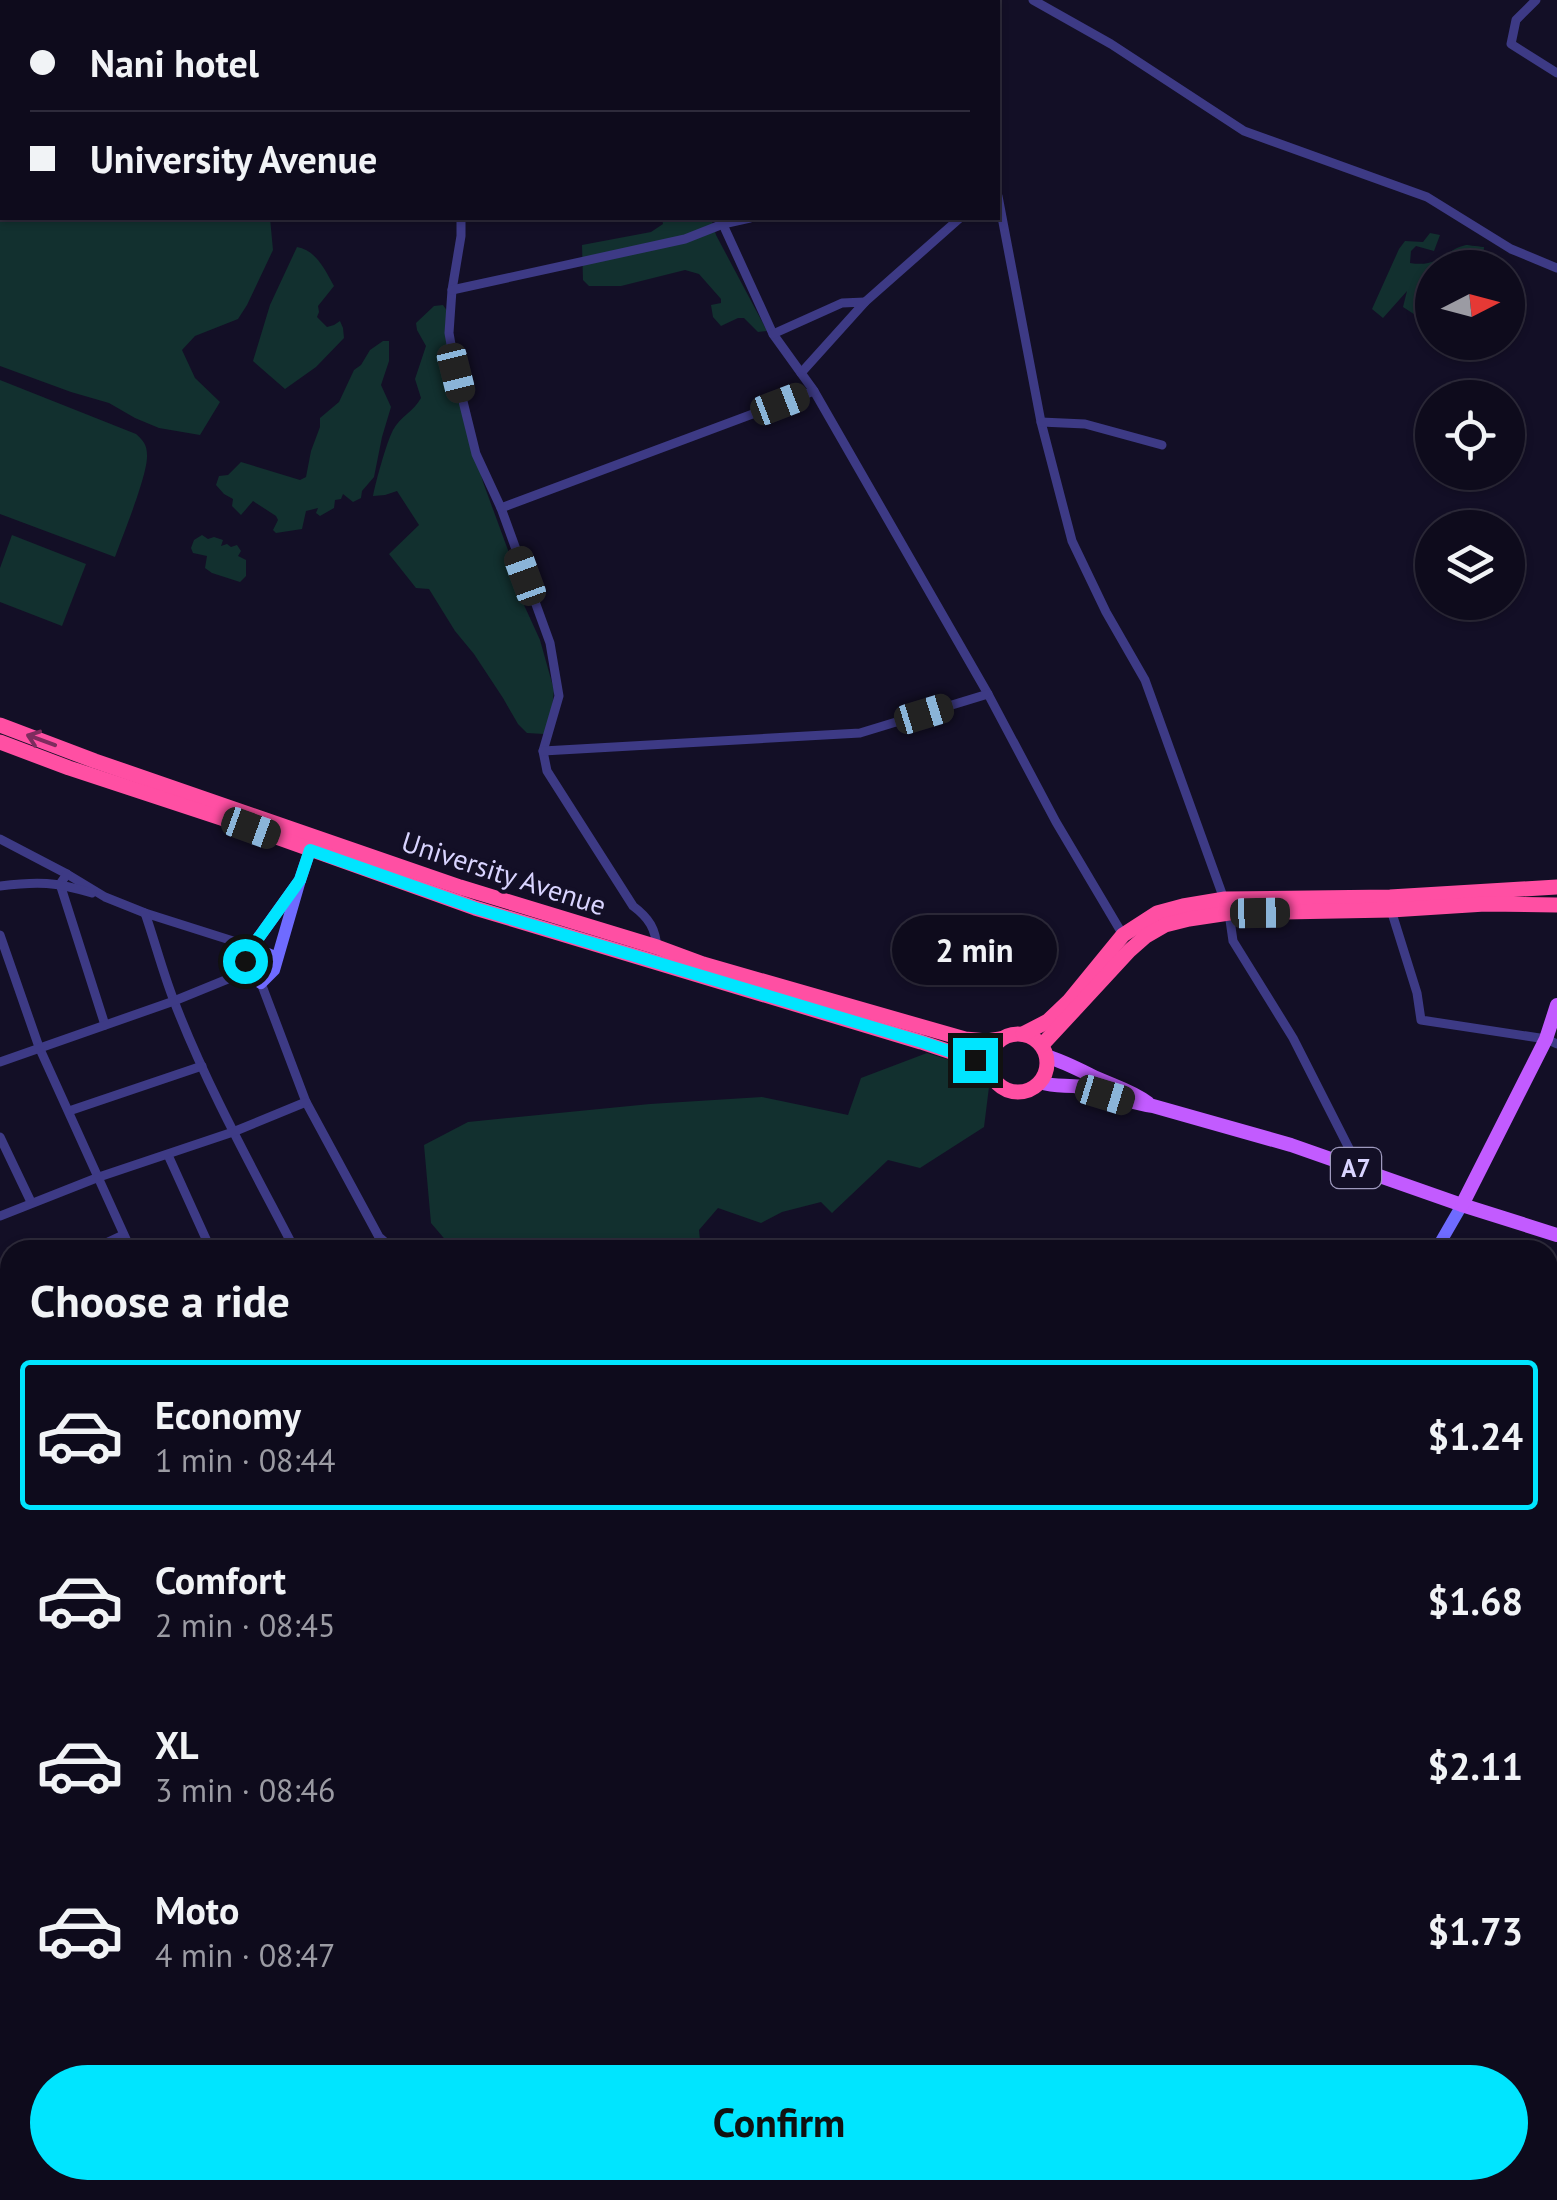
<!DOCTYPE html>
<meta charset="utf-8">
<style>
:root{--surface:#0e0b1c;--page:#1c1929;--text:#f1f3f6;--muted:#9b9ba3;--line:#2e2b3b;--accent:#00e5ff}
body{margin:0;font-family:"PT Sans",sans-serif;background:var(--page);color:var(--text);height:100vh;display:flex;flex-direction:column;font-size:38px;white-space:nowrap}
*{box-sizing:border-box;margin:0}
p{font-size:32px;color:var(--muted)}
.icon{flex:none;width:55px;height:55px;fill:none;stroke:currentColor;stroke-width:2;stroke-linecap:round;stroke-linejoin:round}
.map{position:relative;flex:1;overflow:hidden}
.details{position:absolute;left:0px;top:1240px;width:1558px;height:960px;display:flex;flex-direction:column;background:var(--surface);border-radius:30px 30px 0 0;box-shadow:0 2px 8px #0004,0 0 0 2px var(--line)}
.details>*{flex:none}
.top-card{position:absolute;left:0px;top:0px;width:1000px;height:220px;box-shadow:0 2px 8px #0004,0 0 0 2px var(--line);display:grid;align-content:center;height:220px;padding:0 30px;background:var(--surface)}
.needle{width:65px;rotate:84deg}
.buttons{position:absolute;left:1415px;top:250px;display:grid;gap:20px}
.buttons a{display:grid;place-items:center;width:110px;height:110px;border-radius:50%;background:var(--surface);box-shadow:0 2px 8px #0004,0 0 0 2px var(--line);font-size:50px}
.end{position:absolute;width:45px;height:45px;margin:-22px;border:12px solid #00e5ff;background:#111;box-shadow:0 0 0 5px #111}
.from{border-radius:50%}
.bubble{position:absolute;height:70px;border-radius:35px;background:var(--surface);box-shadow:0 2px 8px #0004,0 0 0 2px var(--line);font-size:32px;font-weight:700;line-height:70px;text-align:center}
.car{position:absolute;width:30px;height:60px;margin:-30px -15px;border-radius:12px;box-shadow:0 0 8px 2px #0007;background:linear-gradient(#222 24%,#8ab4d8 0 40%,#222 0 76%,#8ab4d8 0 86%,#222 0)}
.top-card b{display:flex;align-items:center;gap:35px;height:95px;font-size:38px}
.top-card b+b{border-top:2px solid var(--line)}
.top-card i{width:25px;height:25px;background:var(--text)}
ul{padding:0;list-style:none}
li{display:flex;align-items:center;gap:30px;height:150px;margin:0 20px 15px;padding:0 10px;border:5px solid transparent;border-radius:10px}
li div{flex:1}
li b{display:block;font-size:38px}
li em{font-style:normal;font-weight:700}
li.selected{border-color:var(--accent)}
li>.icon{width:90px;height:90px;stroke-width:1.5}
h2{padding:0 30px;font-size:45px;line-height:120px}
.cta{display:flex;gap:20px;margin-top:auto;padding:20px 30px}
.cta a{flex:1;height:115px;border-radius:60px;background:var(--accent);color:#111;font-size:40px;font-weight:700;line-height:115px;text-align:center}
.map>svg:first-child{display:block}
.green{fill:#12302f}
.lines{fill:none;stroke-linecap:round;stroke-linejoin:round}
.street{stroke:#3d3a85;stroke-width:9}
.secondary{stroke:#6f6bff;stroke-width:12}
.primary{stroke:#c25bff;stroke-width:14}
.highway{stroke:#ff4fa3;stroke-width:15}
.oneway{stroke:#7d2c5e}
.route{stroke:#00e5ff;stroke-width:12}
.labels{text-anchor:middle;dominant-baseline:central;stroke-width:8;stroke-linejoin:round;paint-order:stroke}
.shield{fill:#130f26;stroke:#9e99be;stroke-width:2.5}
.shield-label{font-size:25px;font-weight:bold;fill:#d9d4ff}
.street-label{font-size:28px;fill:#d9d4ff;stroke:#130f26}
</style>
<div class="map">
<svg width="1557" height="2200" viewBox="0 0 1557 2200">
<rect width="100%" height="100%" fill="#130f26"/>
<!-- green -->
<g class="green">
<polygon points="0,62 2,63 2,218 103,218 107,221 110,218 270,218 273,250 247,305 238,319 195,336 182,350 195,378 220,402 200,435 159,428 135,418 109,403 71,392 0,366"/>
<polygon points="662,218 711,218 716,235 767,331 758,332 744,318 738,318 721,326 713,317 711,305 721,303 721,299 699,274 685,270 621,286 589,286 583,280 582,245 651,232 663,224"/>
<path d="M1430 233 1440 235 1434 251 1416 246 1411 251 1410 263C1440 268 1444 250 1466 245 1468 245 1482 247 1484 247L1483 261 1485 267 1432 268V329L1429 332 1421 330 1420 318 1403 307 1407 291 1383 318 1372 309 1399 249 1405 241 1423 242Z"/>
<path d="M297 247C316 250 325 270 334 286L318 306 319 312 317 317 327 327 334 325 340 321 343 328 344 338 316 367 285 389 253 361 270 305Z"/>
<path d="M443 305 450 315 463 406 483 482 512 561 519 594 540 640 554 690 552 710 544 734 527 733 518 724 503 698 474 654 455 631 429 589 416 588 389 554 419 525 397 491 385 495 373 496C376 481 386 444 393 430 400 417 414 411 421 398L415 379 426 346 417 330 416 323 434 306Z"/>
<polygon points="383,341 389,341 389,361 381,385 391,407 382,437 374,477 362,491 361,498 353,502 343,494 341,499 335,500 334,508 320,516 316,513 318,508 306,511 302,529 276,533 273,530 278,520 276,516 253,501 241,515 232,506 233,499 224,494 216,485 219,476 228,475 241,462 300,480 306,477 311,451 320,427 320,418 339,402 354,370 361,365 370,350"/>
<path d="M0 380 136 434C143 440 147 445 147 455 148 474 123 535 115 557L0 514Z"/>
<polygon points="12,535 86,564 62,626 0,602 0,568"/>
<polygon points="202,535 208,539 214,537 223,540 221,546 227,544 231,547 237,545 241,551 238,556 246,560 246,576 240,582 212,573 205,568 207,556 193,553 191,548 194,540"/>
<polygon points="927,1053 966,1065 989,1087 984,1127 920,1168 888,1160 832,1213 821,1202 782,1212 761,1223 718,1208 699,1230 701,1250 454,1250 431,1223 424,1145 468,1122 650,1104 762,1097 848,1115 861,1078"/>
</g>
<g class="lines">
<!-- street -->
<g class="street">
<polyline points="440,0 441,2"/>
<polyline points="662,0 662,2"/>
<polyline points="821,0 824,2"/>
<polyline points="948,0 948,2"/>
<polyline points="1033,0 1111,44 1244,131 1427,197 1511,249 1557,268"/>
<polyline points="1536,0 1516,20 1511,44 1557,73"/>
<polyline points="679,2 680,0"/>
<polyline points="799,2 800,0"/>
<polyline points="998,196 1041,422 1072,541 1106,612 1145,680 1229,913 1233,941 1293,1038 1359,1168"/>
<path d="M461 218V236L452 290 449 333 456 373 476 454 501 508 550 643 559 696 543 751 547 771 633 906C649 918 656 929 657 949"/>
<polyline points="720,218 773,334 814,391 988,694 1056,822 1123,935"/>
<polyline points="452,290 685,239 723,224 750,218"/>
<polyline points="773,334 842,303 865,302"/>
<polyline points="801,373 865,302 960,218"/>
<polyline points="1041,422 1085,424 1162,445"/>
<polyline points="501,508 814,391"/>
<polyline points="543,751 860,733 988,694"/>
<polyline points="0,839 67,874 105,897 145,913 252,947"/>
<polyline points="67,874 60,884 105,1025"/>
<path d="M0 886C39 881 55 882 92 893"/>
<polyline points="1391,910 1417,993 1421,1020 1546,1039 1557,1044"/>
<path d="M145 913C155 942 163 973 174 1001 207 1087 253 1169 295 1250"/>
<polyline points="0,935 39,1047 131,1250"/>
<polyline points="261,983 306,1102 379,1237 394,1250"/>
<polyline points="0,1062 174,1001 245,972"/>
<polyline points="69,1111 202,1066"/>
<polyline points="0,1137 31,1202"/>
<polyline points="168,1155 211,1250"/>
<polyline points="0,1216 99,1177 233,1132 306,1102"/>
<polyline points="91,1250 123,1235"/>
<polyline points="0,1294 10,1289"/>
<polyline points="0,1373 10,1368"/>
<polyline points="0,1452 10,1447"/>
<polyline points="1548,1478 1557,1481"/>
<polyline points="0,1530 10,1525"/>
<polyline points="1548,1554 1557,1556"/>
<polyline points="0,1608 10,1626"/>
<polyline points="1548,1614 1557,1582"/>
<polyline points="0,1848 10,1863"/>
<polyline points="446,2190 457,2200"/>
<polyline points="770,2190 785,2200"/>
<polyline points="1303,2190 1314,2200"/>
<polyline points="335,2200 343,2190"/>
<polyline points="426,2200 433,2190"/>
<polyline points="1160,2200 1163,2190"/>
</g>
<!-- secondary -->
<g class="secondary">
<polyline points="252,947 300,880 310,850"/>
<polyline points="277,958 252,947 245,961 245,972 261,983 274,970 300,880"/>
<polyline points="1436,1250 1462,1205"/>
<polyline points="1548,1403 1557,1405"/>
<polyline points="1548,1744 1557,1760"/>
</g>
<!-- primary -->
<g class="primary">
<path d="M1046 1056C1062 1061 1076 1068 1090 1075 1110 1085 1131 1090 1148 1103"/>
<path d="M1040 1082C1057 1088 1066 1084 1081 1087 1106 1092 1128 1103 1153 1106L1291 1145 1462 1205 1557 1235"/>
<polyline points="1462,1205 1546,1039 1557,1005"/>
</g>
<!-- highway -->
<g class="highway">
<polyline points="0,725 95,761 460,887 657,947 703,964 965,1039 987,1041 1000,1039"/>
<polyline points="0,742 69,768 251,828 475,908 921,1042 975,1060 989,1068"/>
<circle cx="1018" cy="1063" r="29"/>
<polyline points="1023,1034 1048,1021 1069,1001 1123,935 1157,913 1183,906 1225,899 1390,897 1557,887"/>
<polyline points="1042,1045 1129,951 1146,936 1165,925 1189,919 1229,913 1391,910 1485,904 1557,905"/>
</g>
</g>
<!-- one-way arrows -->
<defs><path id="oneway-shaft" d="M-6 0H5M1.5-3L5.5 0L1.5 3" fill="none" stroke-width="1.6" stroke-linecap="round" stroke-linejoin="round" transform="scale(2.5)"/></defs>
<use class="oneway" href="#oneway-shaft" transform="translate(41 740) rotate(-160)"/>
<g class="lines">
<!-- route -->
<polyline class="route" points="245,961 252,947 300,880 310,850 475,908 922,1042 975,1060"/>
</g>
<g class="labels">
<!-- shield labels -->
<rect class="shield" x="1331" y="1148" width="50" height="40" rx="8"/>
<g class="shield-label">
<text x="1356" y="1168">A7</text>
</g>
<!-- street labels -->
<g class="street-label">
<text transform="translate(504 873) rotate(18)">University Avenue</text>
</g>
</g>
</svg>
<div class="buttons">
<a><svg class="needle" viewBox="-14 -14 28 28"><path d="M0-13l5 13h-10z" fill="#e53935"/><path d="M0 13l5-13h-10z" fill="#9b9ba3"/></svg></a>
<a><svg class="icon" aria-label="locate" viewBox="0 0 24 24"><circle cx="12" cy="12" r="6"/><path d="M12 2v4M12 18v4M2 12h4M18 12h4"/></svg></a>
<a><svg class="icon" aria-label="layers" viewBox="0 0 24 24"><path d="M12 4l9 5-9 5-9-5zM3 14l9 5 9-5"/></svg></a>
</div>
<i class="end from" style="left:245px;top:961px"></i>
<i class="end" style="left:975px;top:1060px"></i>
<div class="bubble" style="left:892px;top:915px;width:165px">2 min</div>
<i class="car" style="left:456px;top:373px;rotate:166deg"></i>
<i class="car" style="left:780px;top:404px;rotate:69deg"></i>
<i class="car" style="left:525px;top:576px;rotate:340deg"></i>
<i class="car" style="left:924px;top:714px;rotate:73deg"></i>
<i class="car" style="left:251px;top:828px;rotate:110deg"></i>
<i class="car" style="left:1260px;top:913px;rotate:89deg"></i>
<i class="car" style="left:1105px;top:1095px;rotate:107deg"></i>
<div class="top-card">
<b><i class="from"></i>Nani hotel</b>
<b><i></i>University Avenue</b>
</div>
<section class="details">
<h2>Choose a ride</h2>
<ul>
<li class="selected"><svg class="icon" aria-label="car" viewBox="0 0 24 24"><path d="M5 17H2v-5l4-1 3-4h7l3 4 3 1v5h-3M9 17h6M6 11h13"/><circle cx="7" cy="17" r="2"/><circle cx="17" cy="17" r="2"/></svg><div><b>Economy</b><p>1 min · 08:44</p></div><em>$1.24</em></li>
<li><svg class="icon" aria-label="car" viewBox="0 0 24 24"><path d="M5 17H2v-5l4-1 3-4h7l3 4 3 1v5h-3M9 17h6M6 11h13"/><circle cx="7" cy="17" r="2"/><circle cx="17" cy="17" r="2"/></svg><div><b>Comfort</b><p>2 min · 08:45</p></div><em>$1.68</em></li>
<li><svg class="icon" aria-label="car" viewBox="0 0 24 24"><path d="M5 17H2v-5l4-1 3-4h7l3 4 3 1v5h-3M9 17h6M6 11h13"/><circle cx="7" cy="17" r="2"/><circle cx="17" cy="17" r="2"/></svg><div><b>XL</b><p>3 min · 08:46</p></div><em>$2.11</em></li>
<li><svg class="icon" aria-label="car" viewBox="0 0 24 24"><path d="M5 17H2v-5l4-1 3-4h7l3 4 3 1v5h-3M9 17h6M6 11h13"/><circle cx="7" cy="17" r="2"/><circle cx="17" cy="17" r="2"/></svg><div><b>Moto</b><p>4 min · 08:47</p></div><em>$1.73</em></li>
</ul>
<div class="cta"><a>Confirm</a></div>
</section>
</div>
